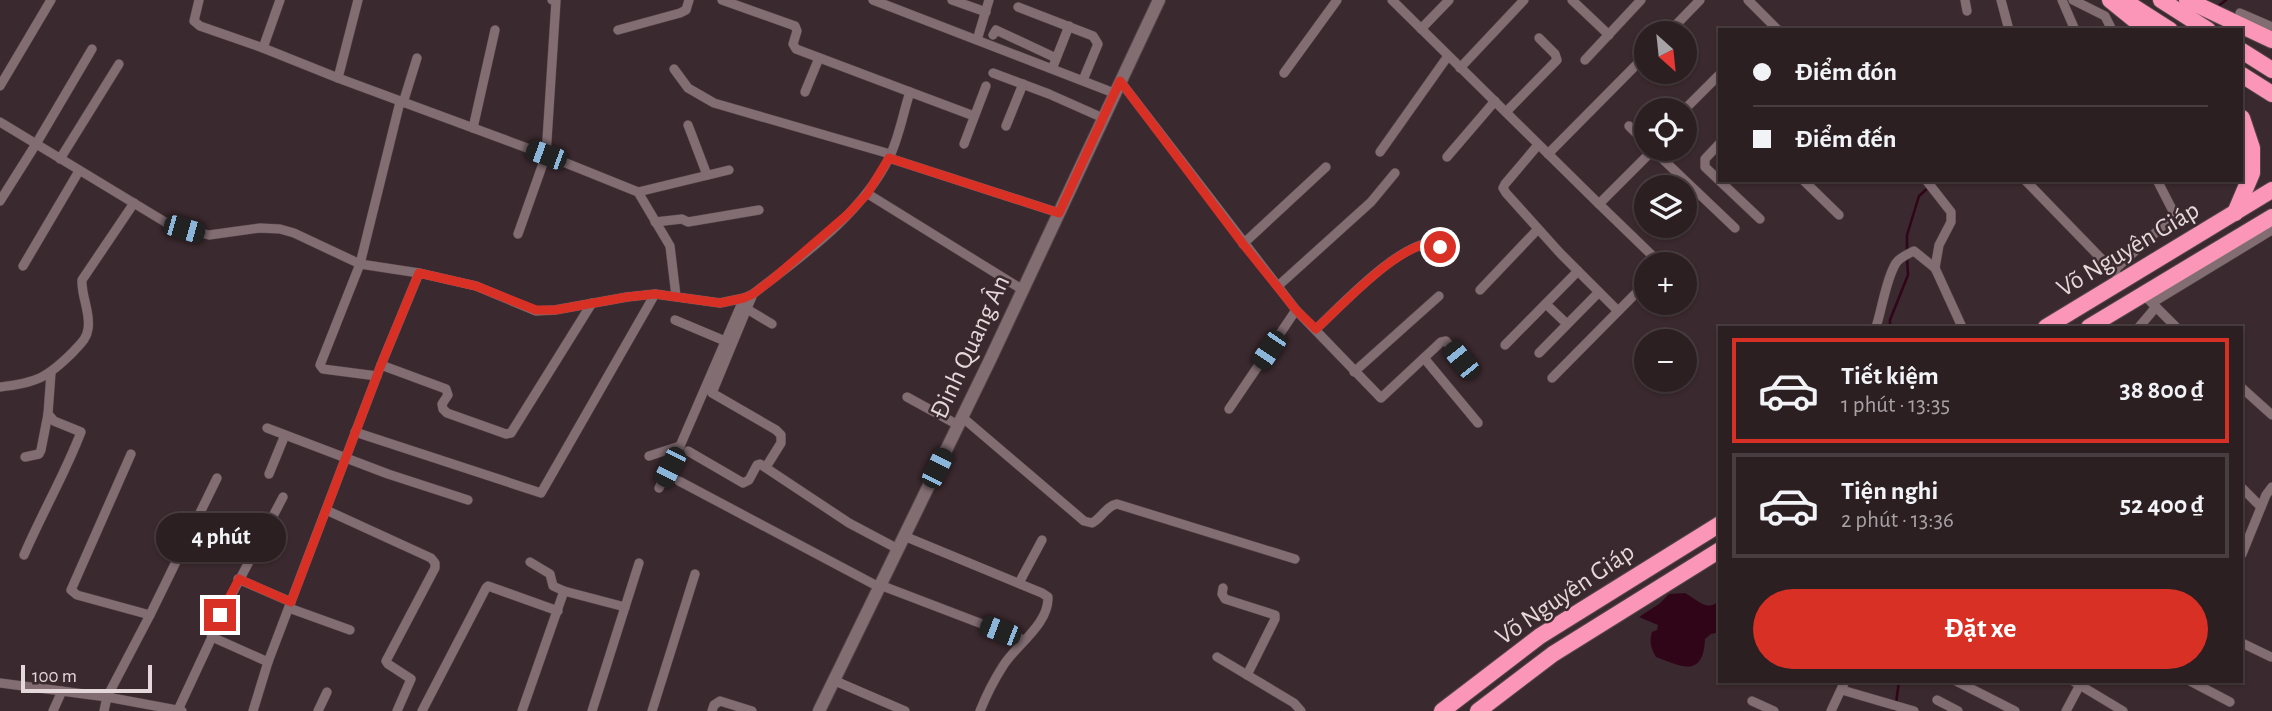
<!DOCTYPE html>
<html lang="vi">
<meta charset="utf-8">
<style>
:root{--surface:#2c1f22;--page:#34272a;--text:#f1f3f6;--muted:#a6a2a5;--line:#483d40;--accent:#d93025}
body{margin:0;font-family:"Alegreya Sans",sans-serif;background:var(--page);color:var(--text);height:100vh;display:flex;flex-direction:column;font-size:26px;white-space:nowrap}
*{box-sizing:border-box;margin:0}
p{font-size:23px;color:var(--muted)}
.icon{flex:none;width:38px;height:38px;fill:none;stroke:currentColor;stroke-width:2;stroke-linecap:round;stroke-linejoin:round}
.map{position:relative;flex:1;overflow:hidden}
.details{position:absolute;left:1718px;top:326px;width:525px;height:357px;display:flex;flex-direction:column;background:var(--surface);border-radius:0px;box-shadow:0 2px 5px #0004,0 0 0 2px var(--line)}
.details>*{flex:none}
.hud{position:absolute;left:1718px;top:28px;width:525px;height:154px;border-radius:0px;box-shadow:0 2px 5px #0004,0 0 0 2px var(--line);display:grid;align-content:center;height:154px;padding:0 35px;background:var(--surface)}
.needle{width:46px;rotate:153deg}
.buttons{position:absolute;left:1634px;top:21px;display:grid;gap:14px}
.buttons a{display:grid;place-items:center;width:63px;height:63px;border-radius:50%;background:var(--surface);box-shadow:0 2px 5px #0004,0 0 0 2px var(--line);font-size:35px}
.scale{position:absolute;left:21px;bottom:18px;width:131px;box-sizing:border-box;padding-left:7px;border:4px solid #e4d8db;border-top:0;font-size:19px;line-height:24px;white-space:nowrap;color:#e4d8db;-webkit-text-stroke:5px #3a292e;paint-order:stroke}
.end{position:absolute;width:32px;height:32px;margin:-16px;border:9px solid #d93025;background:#fff;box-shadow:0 0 0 4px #fff}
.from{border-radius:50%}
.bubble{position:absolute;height:49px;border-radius:24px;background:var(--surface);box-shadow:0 2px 5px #0004,0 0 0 2px var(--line);font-size:23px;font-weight:700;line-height:49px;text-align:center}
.car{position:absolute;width:21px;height:42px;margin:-21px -10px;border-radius:9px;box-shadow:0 0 5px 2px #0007;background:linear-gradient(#222 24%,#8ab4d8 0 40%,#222 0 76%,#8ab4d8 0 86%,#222 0)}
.hud b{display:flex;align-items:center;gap:24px;height:66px;font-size:26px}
.hud b+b{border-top:2px solid var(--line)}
.hud i{width:18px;height:18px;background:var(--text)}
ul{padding:12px 0 0;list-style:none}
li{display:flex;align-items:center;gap:21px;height:105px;margin:0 14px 10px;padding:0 21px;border:4px solid var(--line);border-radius:0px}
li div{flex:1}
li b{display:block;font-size:26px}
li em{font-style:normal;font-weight:700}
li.active{border-color:var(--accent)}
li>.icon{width:63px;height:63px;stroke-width:1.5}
.primary-button{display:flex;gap:14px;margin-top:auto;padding:14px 35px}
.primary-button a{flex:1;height:80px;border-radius:42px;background:var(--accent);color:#fff;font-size:28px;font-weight:700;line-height:80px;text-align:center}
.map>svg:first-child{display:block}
.water{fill:#310518}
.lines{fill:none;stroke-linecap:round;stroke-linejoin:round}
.stream{stroke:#310518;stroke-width:2.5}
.street-casing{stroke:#544549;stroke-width:10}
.secondary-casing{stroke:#544549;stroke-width:14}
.highway-casing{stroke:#544549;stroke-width:18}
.street{stroke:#826d73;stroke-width:9}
.secondary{stroke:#826d73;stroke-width:12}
.highway{stroke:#fb96b8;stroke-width:16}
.route{stroke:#d93025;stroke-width:9}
.labels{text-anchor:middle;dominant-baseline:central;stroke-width:5;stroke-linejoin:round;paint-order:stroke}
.street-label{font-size:26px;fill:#e4d8db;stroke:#3a292e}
</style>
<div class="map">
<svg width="2272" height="711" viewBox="0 0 2272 711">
<rect width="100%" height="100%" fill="#3a292e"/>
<!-- water -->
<path class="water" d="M1685 593C1698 600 1707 613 1720 600V632L1711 634 1705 639C1703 678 1683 667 1656 657 1651 648 1649 642 1652 632L1657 630 1658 625 1639 617 1659 604 1669 594Z"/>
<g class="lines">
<!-- stream -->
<g class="stream">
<polyline points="2217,7 2226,0"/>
<polyline points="1907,250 1907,235 1919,196 1937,180"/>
<polyline points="1890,327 1890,320 1908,275 1907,257"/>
<polyline points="1895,711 1899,681"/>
</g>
<!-- street casing -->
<g class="street-casing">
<g id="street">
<polyline points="199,0 194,21 200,26 263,48 338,78"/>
<polyline points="358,0 338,78 546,155 638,192 670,246 676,296"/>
<polyline points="873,0 1114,93"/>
<polyline points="952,0 986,12"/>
<polyline points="1392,0 1599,204 1653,150"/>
<polyline points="1572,0 1609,35"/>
<polyline points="1748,0 1778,30"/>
<polyline points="1965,0 1967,11"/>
<polyline points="2001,0 2009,30"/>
<polyline points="2062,0 2075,30"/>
<polyline points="2073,0 2105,16 2112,30"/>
<polyline points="1018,7 1093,36 1098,44 1083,80"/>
<polyline points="2240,13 2272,27"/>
<polyline points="1421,29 1449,0"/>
<polyline points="618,30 680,13 686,10 689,0"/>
<polyline points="1668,33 1700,0"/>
<polyline points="993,35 996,30 1056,58"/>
<polyline points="977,40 989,0"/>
<polyline points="263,48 280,0"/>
<polyline points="1585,60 1641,0"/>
<polyline points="1054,64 1069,26"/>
<polyline points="1460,68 1524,0"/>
<polyline points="674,69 688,88 714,103 890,154"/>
<polyline points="993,73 1049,94 1103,118"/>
<polyline points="1284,73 1337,0"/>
<polyline points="1120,81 1296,310 1381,398 1441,342 1446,341 1461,360"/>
<polyline points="0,86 51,0"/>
<polyline points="805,92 819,58"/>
<polyline points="910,92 974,116"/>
<polyline points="403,103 417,58"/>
<polyline points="1684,110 1720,74"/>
<polyline points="1506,112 1557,60 1555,54 1539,38"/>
<path d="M0 122 170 225 209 235 260 228 280 229 294 233 360 264 419 273 476 286 536 311 555 310 627 297 655 294 720 303 744 298 753 294C803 255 860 216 889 158 899 138 903 113 910 92L796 49 793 44 797 31 795 26 722 0"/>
<polyline points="688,125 707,175"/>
<polyline points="1006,126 1023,84"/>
<polyline points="1629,126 1647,144"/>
<polyline points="473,128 495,30"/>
<polyline points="1720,143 1705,159 1705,167 1760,219"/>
<polyline points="964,144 986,86"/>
<polyline points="1538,145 1505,184 1503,188 1506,193 1560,253 1618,311"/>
<polyline points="1652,149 1735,228"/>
<polyline points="1380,152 1448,56"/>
<polyline points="1548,154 1647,54"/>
<polyline points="1447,157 1495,101"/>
<polyline points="889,158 1059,213"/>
<polyline points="60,159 119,64"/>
<polyline points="1803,180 1839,215"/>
<polyline points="1926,180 1951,212 1951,222 1939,245 1935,268 1962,327"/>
<polyline points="2025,180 2123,281"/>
<polyline points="638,192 729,170"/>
<polyline points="868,194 1023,290"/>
<polyline points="0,201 36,144 92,49"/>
<polyline points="1599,204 1661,264"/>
<polyline points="655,222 682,219 688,222 759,210"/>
<polyline points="518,234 546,155 556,1 552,0"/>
<polyline points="1243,244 1326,167"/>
<polyline points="23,266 79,171"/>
<polyline points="2112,272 2175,215 2157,180"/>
<polyline points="1278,286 1371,202 1395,173"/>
<polyline points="1480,290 1538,229"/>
<polyline points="753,294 712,393 776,430 781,435 781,443 766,467"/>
<polyline points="2148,299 2176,327"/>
<polyline points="2152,303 2272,230"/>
<polyline points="1546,304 1567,324"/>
<polyline points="747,309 772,324"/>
<polyline points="675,320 725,341"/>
<path d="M1876 327C1882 309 1886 279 1896 263 1900 257 1908 254 1914 251L1935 268"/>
<polyline points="2139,327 2156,307"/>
<path d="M1316 329C1343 304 1401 240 1438 242L1440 247 1432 255"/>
<polyline points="1505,345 1578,271"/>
<polyline points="1539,353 1599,292"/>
<polyline points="1424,358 1478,423"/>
<polyline points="381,365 446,389 448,395 442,404 443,409 447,413 506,434 511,433 592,303"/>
<polyline points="1354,372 1439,296"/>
<polyline points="377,376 323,369 320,365 360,264 400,102"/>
<polyline points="1552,378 1647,282"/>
<path d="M0 387C36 383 47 378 73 352 79 345 87 339 88 329 91 313 81 296 82 280L134 203"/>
<polyline points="2242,388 2272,415"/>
<polyline points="907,397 958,425"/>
<polyline points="1229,409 1296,310"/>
<path d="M962 417 1084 521 1092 523C1102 518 1106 506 1117 504L1295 559"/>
<polyline points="267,428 388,474 468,500"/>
<polyline points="355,432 541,493 655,294"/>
<polyline points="688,451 743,483 749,480 757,465 760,464 849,523 898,549"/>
<polyline points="131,454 71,590 77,595 150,615"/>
<polyline points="649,456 680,446 744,298"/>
<polyline points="25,457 39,454 41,450 48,414"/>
<polyline points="269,474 285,435"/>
<polyline points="679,481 879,587"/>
<polyline points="659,488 680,446"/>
<polyline points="2242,488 2261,507"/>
<polyline points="326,510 431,558 435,563 435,568 386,661 388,664 411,679 397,711"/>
<path d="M904 536 1042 593 1048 597C1049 624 1016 645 1003 666 994 680 986 696 980 711"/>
<polyline points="2242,554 2266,495 2272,487"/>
<path d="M24 555C42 513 65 474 81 432L54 421 48 414 51 373"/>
<polyline points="530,562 550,574 553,586 564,591 625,607"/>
<polyline points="238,579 291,602"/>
<polyline points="1019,583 1042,540"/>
<polyline points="880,585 1024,640"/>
<polyline points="1223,588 1222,594 1225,599 1275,615 1275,619 1247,675"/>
<polyline points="289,608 350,630"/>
<polyline points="212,637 268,662"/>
<polyline points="2242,643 2271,657"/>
<polyline points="1217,657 1294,703 1301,711"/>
<polyline points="833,680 905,711"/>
<polyline points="1956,681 2015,711"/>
<polyline points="2073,681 2123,711"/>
<polyline points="2190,681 2230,702"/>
<polyline points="0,683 107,697 182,711"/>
<polyline points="1842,690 1914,711"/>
<polyline points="1937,700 1958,711"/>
<polyline points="1752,701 1774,711"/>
<polyline points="178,710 212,637 211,634 283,497"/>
<polyline points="53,711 62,691"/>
<polyline points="104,711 107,697 150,615 217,478"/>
<polyline points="253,711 268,662 381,365 419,273"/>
<polyline points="318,711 327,692"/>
<polyline points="422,711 486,588 488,586 558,611"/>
<polyline points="522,711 564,591"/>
<polyline points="592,711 639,563"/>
<polyline points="652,711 695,574"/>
<polyline points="712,711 714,705 720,701 752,711"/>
<polyline points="1831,711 1845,681"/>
<polyline points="2066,711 2082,681"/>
</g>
</g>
<!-- secondary casing -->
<g class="secondary-casing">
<polyline id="secondary" points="819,711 989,362 1159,0"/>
</g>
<!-- highway casing -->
<g class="highway-casing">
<g id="highway">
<polyline points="2110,0 2147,30"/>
<polyline points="2123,0 2170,30"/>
<polyline points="2161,0 2208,30"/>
<polyline points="2187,0 2272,40"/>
<polyline points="2242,51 2272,70"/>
<polyline points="2242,75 2272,94"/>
<polyline points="2235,213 2252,173 2252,148 2242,118"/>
<polyline points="2046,327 2272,190"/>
<polyline points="2089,327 2272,217"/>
<polyline points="1442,711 1540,636 1720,524"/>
<polyline points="1478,711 1553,654 1720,550"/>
</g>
</g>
<!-- street -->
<use href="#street" class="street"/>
<!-- secondary -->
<use href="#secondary" class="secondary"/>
<!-- highway -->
<use href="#highway" class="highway"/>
</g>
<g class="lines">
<!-- route -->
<path class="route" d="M220 615 239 579 291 602 381 365 419 273 476 286 536 310H555L627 297 655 294 720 303 744 298 753 294 774 278 847 215 867 194 889 158 1059 213 1120 81 1243 244 1296 310 1316 329C1344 304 1400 241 1438 242L1440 247"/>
</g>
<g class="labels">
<!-- street labels -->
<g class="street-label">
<text transform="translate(2128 249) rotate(-31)">Võ Nguyên Giáp</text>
<text transform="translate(970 347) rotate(-65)">Đinh Quang Ân</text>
<text transform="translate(1565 594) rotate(-34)">Võ Nguyên Giáp</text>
</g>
</g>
</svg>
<div class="buttons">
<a><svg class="needle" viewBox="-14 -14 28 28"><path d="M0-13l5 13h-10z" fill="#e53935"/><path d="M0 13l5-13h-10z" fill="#a6a2a5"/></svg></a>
<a><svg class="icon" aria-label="locate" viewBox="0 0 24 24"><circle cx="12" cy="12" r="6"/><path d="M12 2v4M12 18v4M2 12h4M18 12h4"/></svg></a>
<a><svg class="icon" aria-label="layers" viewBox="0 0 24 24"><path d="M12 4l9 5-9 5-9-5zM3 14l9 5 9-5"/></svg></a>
<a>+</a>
<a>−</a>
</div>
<div class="scale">100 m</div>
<i class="end from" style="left:1440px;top:247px"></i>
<i class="end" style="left:220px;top:615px"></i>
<div class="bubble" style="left:156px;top:513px;width:130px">4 phút</div>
<i class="car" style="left:546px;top:155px;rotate:290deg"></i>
<i class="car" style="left:184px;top:229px;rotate:106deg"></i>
<i class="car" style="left:1269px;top:350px;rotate:214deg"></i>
<i class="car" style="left:1461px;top:360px;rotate:321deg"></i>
<i class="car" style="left:670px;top:467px;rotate:207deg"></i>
<i class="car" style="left:937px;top:468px;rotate:26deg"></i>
<i class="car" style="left:1000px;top:631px;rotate:291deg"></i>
<div class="hud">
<b><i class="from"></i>Điểm đón</b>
<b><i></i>Điểm đến</b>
</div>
<section class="details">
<ul>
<li class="active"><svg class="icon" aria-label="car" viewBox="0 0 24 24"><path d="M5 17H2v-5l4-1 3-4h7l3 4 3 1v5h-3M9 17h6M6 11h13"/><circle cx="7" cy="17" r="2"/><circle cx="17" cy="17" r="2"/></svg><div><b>Tiết kiệm</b><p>1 phút · 13:35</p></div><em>38 800 ₫</em></li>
<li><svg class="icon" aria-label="car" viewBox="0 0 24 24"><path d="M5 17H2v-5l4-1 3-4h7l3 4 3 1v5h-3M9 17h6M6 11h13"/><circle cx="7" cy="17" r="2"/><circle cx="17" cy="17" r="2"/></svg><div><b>Tiện nghi</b><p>2 phút · 13:36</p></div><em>52 400 ₫</em></li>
</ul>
<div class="primary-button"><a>Đặt xe</a></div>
</section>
</div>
